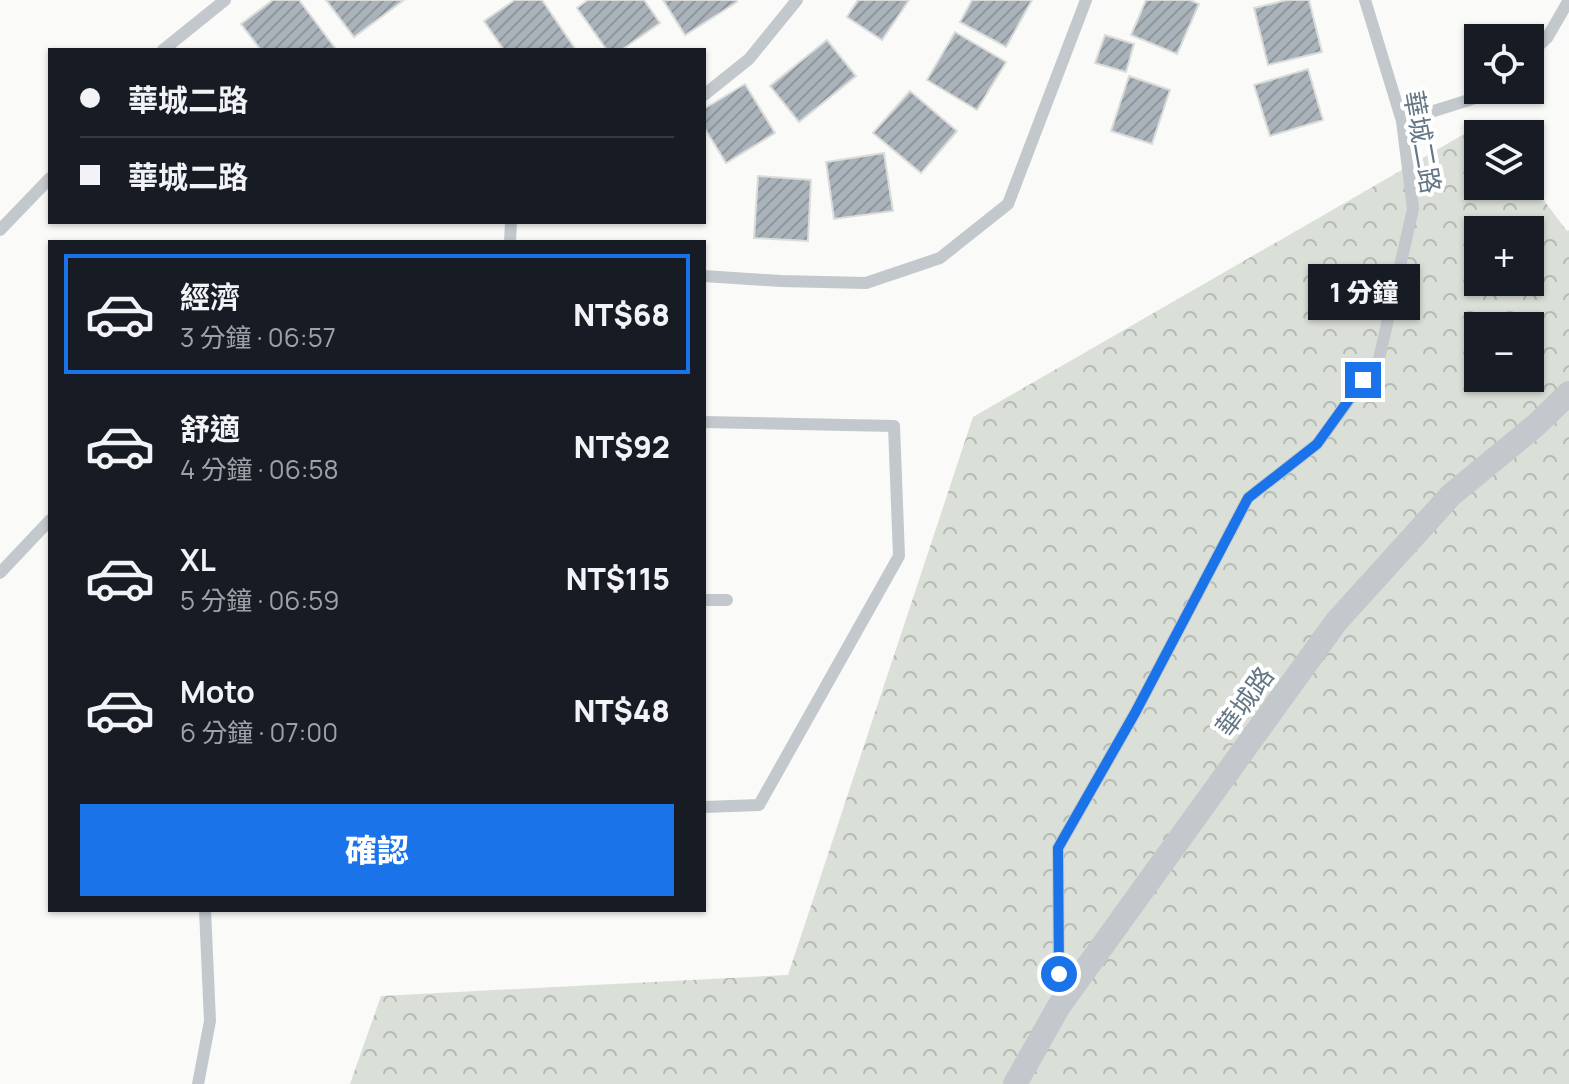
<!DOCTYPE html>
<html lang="zh-TW">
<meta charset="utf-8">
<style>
:root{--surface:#171b24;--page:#20242c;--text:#f1f3f6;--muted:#9ea1a6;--line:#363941;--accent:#1a73e8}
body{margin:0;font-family:Manrope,"Noto Sans TC",sans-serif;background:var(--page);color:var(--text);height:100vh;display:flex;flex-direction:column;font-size:30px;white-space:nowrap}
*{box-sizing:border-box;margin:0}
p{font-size:26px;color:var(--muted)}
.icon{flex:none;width:44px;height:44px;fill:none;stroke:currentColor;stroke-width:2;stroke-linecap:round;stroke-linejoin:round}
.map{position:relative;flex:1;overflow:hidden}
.details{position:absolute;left:48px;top:240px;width:658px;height:672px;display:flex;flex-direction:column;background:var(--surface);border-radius:0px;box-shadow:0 2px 6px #0004}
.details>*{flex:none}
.hud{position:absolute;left:48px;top:48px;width:658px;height:176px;border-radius:0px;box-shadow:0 2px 6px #0004;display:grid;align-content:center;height:176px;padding:0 32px;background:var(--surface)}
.tools{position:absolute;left:1464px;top:24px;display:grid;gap:16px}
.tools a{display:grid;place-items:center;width:80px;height:80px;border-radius:0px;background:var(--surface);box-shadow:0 2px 6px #0004;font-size:40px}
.end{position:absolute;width:36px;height:36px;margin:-18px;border:10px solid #1a73e8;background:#fff;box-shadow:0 0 0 4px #fff}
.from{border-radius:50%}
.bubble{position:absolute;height:56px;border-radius:0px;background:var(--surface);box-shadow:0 2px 6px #0004;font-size:26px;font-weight:800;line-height:56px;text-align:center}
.hud b{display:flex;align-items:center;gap:28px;height:76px;font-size:30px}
.hud b+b{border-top:2px solid var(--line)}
.hud i{width:20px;height:20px;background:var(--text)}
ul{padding:14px 0 0;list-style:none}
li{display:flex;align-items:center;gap:24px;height:120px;margin:0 16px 12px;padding:0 16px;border:4px solid transparent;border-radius:0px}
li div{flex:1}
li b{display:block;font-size:30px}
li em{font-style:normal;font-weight:800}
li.on{border-color:var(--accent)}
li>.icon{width:72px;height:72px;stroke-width:1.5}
.button{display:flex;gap:16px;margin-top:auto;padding:16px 32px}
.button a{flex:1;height:92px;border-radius:0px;background:var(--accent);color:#fff;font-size:32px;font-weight:800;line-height:92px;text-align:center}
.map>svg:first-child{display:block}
.forest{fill:url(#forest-crowns);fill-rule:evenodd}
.building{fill:url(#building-hatch);stroke:#dcdcda;stroke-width:2}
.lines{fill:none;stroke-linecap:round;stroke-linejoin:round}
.service{stroke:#c3c8cc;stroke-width:12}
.minor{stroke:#c3c8cc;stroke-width:24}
.route{stroke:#1a73e8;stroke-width:10}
.labels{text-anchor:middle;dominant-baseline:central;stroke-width:8;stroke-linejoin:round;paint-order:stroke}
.street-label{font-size:26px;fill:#647784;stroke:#fff}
</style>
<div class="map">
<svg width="1569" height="1084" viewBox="0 0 1569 1084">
<defs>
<pattern id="forest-crowns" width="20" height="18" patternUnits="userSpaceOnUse" patternTransform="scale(2)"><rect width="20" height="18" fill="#dadfd7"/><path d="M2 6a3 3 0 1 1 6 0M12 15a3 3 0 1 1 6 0" fill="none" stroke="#b4bab4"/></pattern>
<pattern id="building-hatch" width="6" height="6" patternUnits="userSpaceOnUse" patternTransform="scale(2)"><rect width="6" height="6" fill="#aab3ba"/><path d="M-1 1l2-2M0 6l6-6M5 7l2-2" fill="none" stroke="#8e969d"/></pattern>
</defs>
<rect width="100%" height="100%" fill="#fafaf8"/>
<!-- forest -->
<path class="forest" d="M1485 122 1494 134H1478V186H1530V182L1567 231 1569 230V1084H350L381 996 788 975 973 417ZM1478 230H1530V282H1478ZM1478 326H1530V378H1478Z"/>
<!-- building -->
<g class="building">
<polygon points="273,0 299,0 335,48 332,50 261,50 241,24"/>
<polygon points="326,0 404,0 354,37"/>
<polygon points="515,0 542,0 576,50 504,50 484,21"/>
<polygon points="588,0 644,0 660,23 621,50 607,50 577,8"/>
<polygon points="663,0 736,0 737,2 685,35"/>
<polygon points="858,0 909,0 882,40 847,17"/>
<polygon points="972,0 1032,0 1006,47 960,22"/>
<polygon points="1146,0 1190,0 1199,4 1177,54 1131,35"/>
<polygon points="1287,0 1309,0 1322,52 1268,65 1254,8"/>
<polygon points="955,32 1006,62 977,110 927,80"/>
<polygon points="1105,35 1134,44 1126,72 1095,63"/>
<polygon points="827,40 856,76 799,122 770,86"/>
<polygon points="1308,69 1323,120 1270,136 1254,85"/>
<polygon points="1129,76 1170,90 1152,144 1111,131"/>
<polygon points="745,84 775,133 726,163 704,127 704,109"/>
<polygon points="910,91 957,131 921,173 873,133"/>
<polygon points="884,153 893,211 834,219 826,162"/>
<polygon points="758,176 811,180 808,241 754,238"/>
</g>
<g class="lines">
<!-- service -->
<g class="service">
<polyline points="163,50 225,0"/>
<polyline points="1530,54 1547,38 1569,0"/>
<polyline points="704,95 749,59 797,0"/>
<polyline points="1402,121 1472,99 1487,90"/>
<polyline points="0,230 50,178"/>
<polyline points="510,242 511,222"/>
<polyline points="704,276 781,281 866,283 940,258 1008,204 1086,0"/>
<polyline points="704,422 894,426 899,556 759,805 704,807"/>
<polyline points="0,573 50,520"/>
<polyline points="704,600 727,600"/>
<polyline points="1059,998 1058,848 1135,713 1248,498 1317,444 1379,359 1413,209 1402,121 1365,0"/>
<polyline points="198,1084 210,1021 205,910"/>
</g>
<!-- minor -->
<polyline class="minor" points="1015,1084 1059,1006 1336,622 1451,495 1535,426 1569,393"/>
</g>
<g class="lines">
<!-- route -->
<polyline class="route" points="1059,974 1058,848 1135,713 1248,498 1317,444 1363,380"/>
</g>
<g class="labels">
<!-- street labels -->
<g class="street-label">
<text transform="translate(1423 142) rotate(80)">華城二路</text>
<text transform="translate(1244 701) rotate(-54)">華城路</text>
</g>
</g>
</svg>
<div class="tools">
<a><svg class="icon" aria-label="locate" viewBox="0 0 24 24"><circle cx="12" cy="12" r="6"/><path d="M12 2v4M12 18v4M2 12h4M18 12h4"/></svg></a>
<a><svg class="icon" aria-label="layers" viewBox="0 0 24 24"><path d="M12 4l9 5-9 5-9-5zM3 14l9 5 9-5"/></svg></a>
<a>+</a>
<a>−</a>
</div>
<i class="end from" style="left:1059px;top:974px"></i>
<i class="end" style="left:1363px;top:380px"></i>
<div class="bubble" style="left:1308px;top:264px;width:112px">1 分鐘</div>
<div class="hud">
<b><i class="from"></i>華城二路</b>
<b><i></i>華城二路</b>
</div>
<section class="details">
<ul>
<li class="on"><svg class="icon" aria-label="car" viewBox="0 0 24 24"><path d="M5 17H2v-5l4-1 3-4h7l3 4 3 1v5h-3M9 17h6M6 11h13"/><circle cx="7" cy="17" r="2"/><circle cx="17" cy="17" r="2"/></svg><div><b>經濟</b><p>3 分鐘 · 06:57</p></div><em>NT$68</em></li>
<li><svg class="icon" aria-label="car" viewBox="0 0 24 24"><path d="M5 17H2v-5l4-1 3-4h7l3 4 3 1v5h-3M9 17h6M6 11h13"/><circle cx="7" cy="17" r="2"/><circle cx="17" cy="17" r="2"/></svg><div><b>舒適</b><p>4 分鐘 · 06:58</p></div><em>NT$92</em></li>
<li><svg class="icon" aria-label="car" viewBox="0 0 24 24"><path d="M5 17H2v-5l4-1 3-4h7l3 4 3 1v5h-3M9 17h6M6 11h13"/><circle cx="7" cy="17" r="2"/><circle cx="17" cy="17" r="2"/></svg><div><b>XL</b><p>5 分鐘 · 06:59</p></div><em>NT$115</em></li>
<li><svg class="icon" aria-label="car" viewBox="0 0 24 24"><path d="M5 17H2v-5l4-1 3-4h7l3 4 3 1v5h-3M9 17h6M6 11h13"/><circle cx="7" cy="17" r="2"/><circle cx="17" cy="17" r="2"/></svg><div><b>Moto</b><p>6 分鐘 · 07:00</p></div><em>NT$48</em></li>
</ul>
<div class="button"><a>確認</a></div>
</section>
</div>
